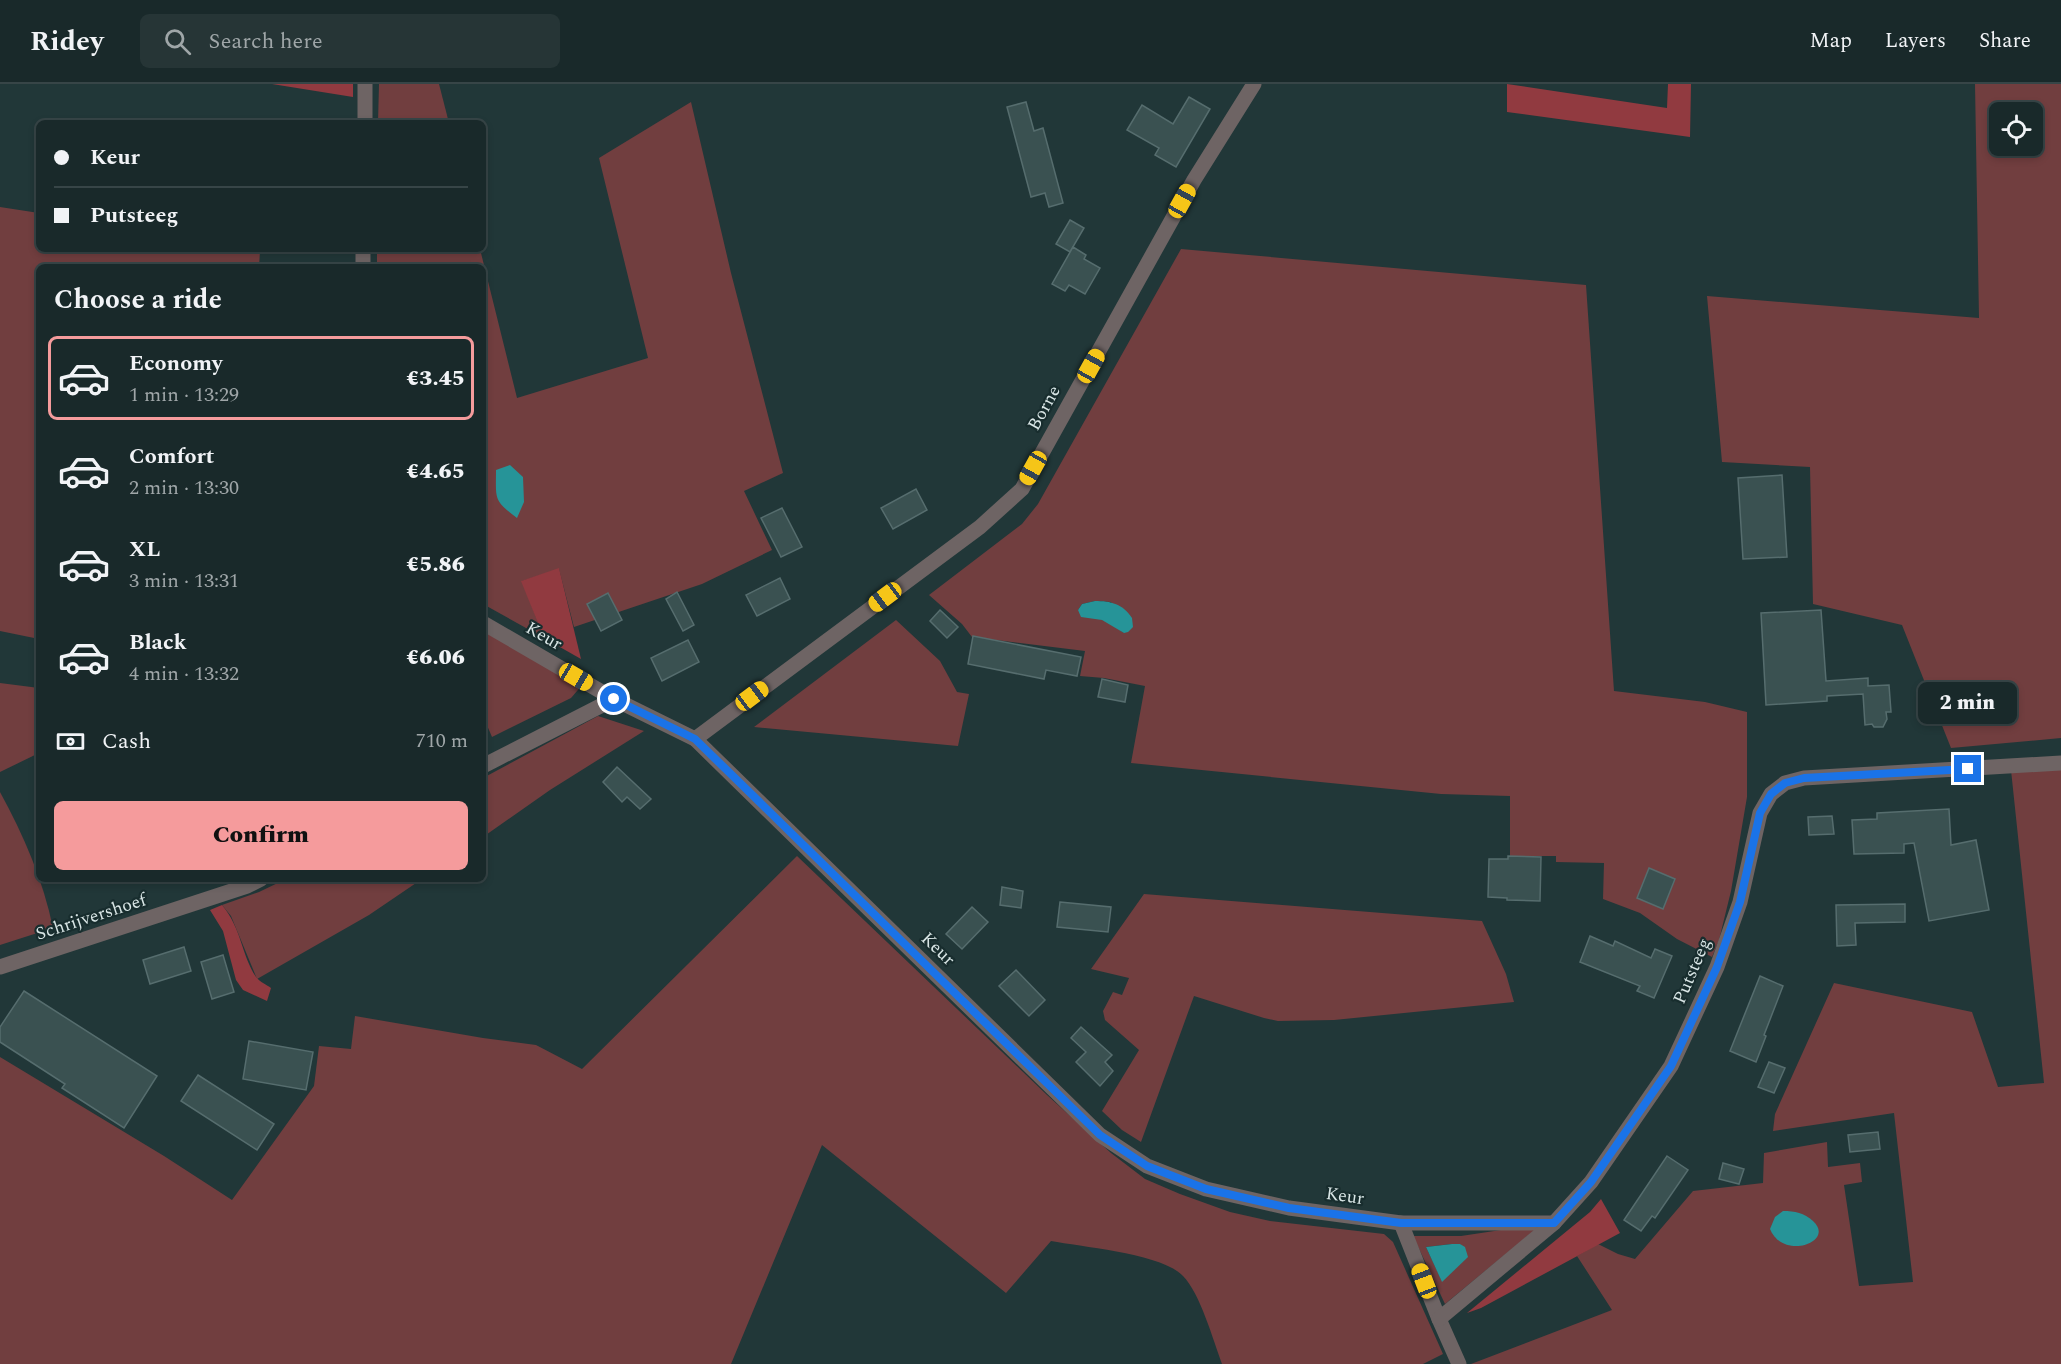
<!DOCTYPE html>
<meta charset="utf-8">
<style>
:root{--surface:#19292a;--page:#263536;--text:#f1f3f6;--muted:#9fa6a8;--line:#374547;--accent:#f59b9c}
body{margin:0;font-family:Spectral,serif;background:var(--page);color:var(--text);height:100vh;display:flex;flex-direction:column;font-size:22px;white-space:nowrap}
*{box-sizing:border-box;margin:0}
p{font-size:20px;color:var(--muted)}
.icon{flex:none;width:33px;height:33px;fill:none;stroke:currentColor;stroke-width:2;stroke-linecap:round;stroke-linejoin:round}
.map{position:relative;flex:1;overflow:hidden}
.drawer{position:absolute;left:36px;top:180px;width:450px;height:618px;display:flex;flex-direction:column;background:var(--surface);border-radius:9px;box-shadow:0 3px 9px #0003,0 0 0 2px var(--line)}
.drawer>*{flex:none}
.guide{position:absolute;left:36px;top:36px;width:450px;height:132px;border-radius:9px;box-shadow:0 3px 9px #0003,0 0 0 2px var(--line);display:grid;align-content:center;height:132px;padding:0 18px;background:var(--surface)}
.buttons{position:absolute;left:1989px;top:18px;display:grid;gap:12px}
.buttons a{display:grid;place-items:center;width:54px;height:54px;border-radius:9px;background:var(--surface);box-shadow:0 3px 9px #0003,0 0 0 2px var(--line);font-size:30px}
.end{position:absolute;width:27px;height:27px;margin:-14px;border:8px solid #1a73e8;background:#fff;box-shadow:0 0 0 3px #fff}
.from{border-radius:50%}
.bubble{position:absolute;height:42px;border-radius:9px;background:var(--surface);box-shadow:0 3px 9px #0003,0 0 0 2px var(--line);font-size:20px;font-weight:800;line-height:42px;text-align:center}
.car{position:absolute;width:18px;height:36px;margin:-18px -9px;border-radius:8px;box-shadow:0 0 4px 2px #0007;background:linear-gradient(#f5c518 24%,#345 0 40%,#f5c518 0 76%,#345 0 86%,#f5c518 0)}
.guide b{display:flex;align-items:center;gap:21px;height:57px;font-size:22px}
.guide b+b{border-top:2px solid var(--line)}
.guide i{width:15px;height:15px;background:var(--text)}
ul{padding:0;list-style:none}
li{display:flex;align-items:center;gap:18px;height:84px;margin:0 12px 9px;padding:0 6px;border:3px solid transparent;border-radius:9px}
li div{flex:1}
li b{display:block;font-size:22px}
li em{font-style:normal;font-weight:800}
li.current{border-color:var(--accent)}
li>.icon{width:54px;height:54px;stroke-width:1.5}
h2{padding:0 18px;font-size:27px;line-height:72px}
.pay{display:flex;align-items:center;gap:15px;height:66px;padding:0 18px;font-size:22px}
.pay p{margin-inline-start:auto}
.primary-button{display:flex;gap:12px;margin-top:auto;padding:12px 18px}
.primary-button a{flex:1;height:69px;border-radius:9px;background:var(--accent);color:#111;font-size:24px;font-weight:800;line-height:69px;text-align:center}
header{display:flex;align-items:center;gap:36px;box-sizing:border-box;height:84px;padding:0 30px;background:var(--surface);border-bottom:2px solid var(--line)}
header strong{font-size:28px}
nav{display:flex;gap:33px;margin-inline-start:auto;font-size:21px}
.search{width:420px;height:54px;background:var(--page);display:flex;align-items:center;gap:15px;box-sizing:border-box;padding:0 21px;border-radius:9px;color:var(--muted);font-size:22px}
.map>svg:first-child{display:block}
.green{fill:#713e3f;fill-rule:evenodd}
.forest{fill:#913a40}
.water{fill:#269498}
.building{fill:#3a5151;stroke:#566d6e;stroke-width:1.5}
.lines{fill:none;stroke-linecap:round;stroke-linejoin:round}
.minor{stroke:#6e6464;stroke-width:15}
.route{stroke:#1a73e8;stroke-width:8}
.labels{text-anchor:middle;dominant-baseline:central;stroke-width:4.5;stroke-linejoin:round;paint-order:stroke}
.street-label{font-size:18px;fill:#d9e6e6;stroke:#182d2e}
</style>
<header>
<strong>Ridey</strong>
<div class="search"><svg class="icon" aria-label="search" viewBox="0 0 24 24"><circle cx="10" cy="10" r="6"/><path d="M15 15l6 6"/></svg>Search here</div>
<nav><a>Map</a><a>Layers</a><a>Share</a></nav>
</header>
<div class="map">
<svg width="2061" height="1280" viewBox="0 0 2061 1280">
<rect width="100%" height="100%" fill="#213738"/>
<!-- green -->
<g class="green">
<polygon points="379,0 439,0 449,39 378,39"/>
<path d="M1975 0H2061V654L1951 664 1902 541 1813 520 1810 383 1722 378 1707 212 1979 234ZM2000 28H2032V62H2000Z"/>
<polygon points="691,18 731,189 783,389 744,407 772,466 702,500 574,543 559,485 522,497 544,554 483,520 483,183 377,183 377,165 480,165 517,314 648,274 599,74"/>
<polygon points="0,123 39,129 39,165 251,165 260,167 259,183 39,183 39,555 0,547"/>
<path d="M1181 165 1586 201 1614 607 1705 618 1747 628V713L1731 807 1719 856 1712 873 1677 855 1640 829 1603 815 1604 779 1556 778V772H1510V712L1441 710 1131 679 1145 602 1104 594 1080 592 1085 567 972 553 962 540 929 511 1022 440 1038 420ZM1095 517 1111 518 1124 549 1110 539 1078 526 1082 520Z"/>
<polygon points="896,536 940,577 957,608 969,610 958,662 754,643"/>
<polygon points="483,541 584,599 571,614 492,653 483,632"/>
<polygon points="0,599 39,604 39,669 0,688"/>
<polygon points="598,632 644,647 550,706 483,753 483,694"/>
<polygon points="2061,682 2061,1280 1471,1280 1612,1226 1577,1172 1598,1160 1618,1170 1635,1175 1693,1107 1763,1099 1764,1069 1827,1058 1828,1083 1860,1079 1862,1098 1844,1101 1859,1202 1913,1198 1894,1029 1773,1047 1775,1030 1834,899 1972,928 1998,1003 2044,999 2011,686"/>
<path d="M0 708C24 752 43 796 53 844L0 861Z"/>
<path d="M797 772 1047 1011 1111 1069 1145 1095 1180 1110 1230 1128 1270 1137 1384 1150 1393 1158 1443 1270 1423 1280H1222C1213 1256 1200 1209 1183 1192 1163 1170 1083 1163 1051 1157L1006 1209 822 1061 731 1280H0V973L164 1072 232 1116 314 1002 319 962 351 965 355 932 483 954 536 961 582 985Z"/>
<polygon points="286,795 422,795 369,831 257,895 231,832 222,821 259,808"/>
<polygon points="1144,810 1482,837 1506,890 1514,918 1334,936 1278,937 1264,934 1194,912 1141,1058 1122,1046 1102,1027 1139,966 1105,936 1103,927 1113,908 1122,911 1129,894 1091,885"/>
<path d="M1542 1140 1445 1220 1413 1152H1461ZM1452 1160H1460L1467 1173 1442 1197 1426 1163Z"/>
</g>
<!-- forest -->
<g class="forest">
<polygon points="272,0 353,0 353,13"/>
<polygon points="1507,0 1667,24 1668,0 1691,0 1690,53 1507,28"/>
<polygon points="559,484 581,575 544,554 521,497"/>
<path d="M222 821C242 845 241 870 256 893 260 898 267 901 271 904L267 917 243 906 236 896 223 847 210 826Z"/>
<polygon points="1601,1115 1620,1149 1481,1224 1467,1229 1590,1128"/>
</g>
<!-- water -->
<g class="water">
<path d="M510 381 523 393 524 418 517 434C493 416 496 415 496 386Z"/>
<path d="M1095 517C1111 517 1123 520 1132 534L1133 543 1128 548 1124 549 1102 536 1081 533 1078 526 1082 520Z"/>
<path d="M1783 1127C1795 1127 1804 1129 1813 1137 1836 1158 1783 1177 1770 1145L1775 1133Z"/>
<polygon points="1452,1160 1460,1160 1465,1163 1468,1173 1442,1198 1426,1163"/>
</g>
<!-- building -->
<g class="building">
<polygon points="1189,13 1210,25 1176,83 1155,71 1159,64 1127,46 1142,21 1173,40"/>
<polygon points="1026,18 1034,47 1043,44 1063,119 1049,123 1045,109 1031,113 1007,23"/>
<polygon points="1070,136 1084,144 1070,168 1056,160"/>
<polygon points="1073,163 1086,171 1084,175 1100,184 1085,210 1069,201 1065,207 1052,200"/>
<polygon points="1782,391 1787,473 1743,475 1738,394"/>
<polygon points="916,405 927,426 893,445 881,424"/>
<polygon points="782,424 802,463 781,473 761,434"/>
<polygon points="780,494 790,515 757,532 746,511"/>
<polygon points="677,508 694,541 683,547 666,515"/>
<polygon points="608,509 622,536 601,547 587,520"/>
<polygon points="940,526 958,543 947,554 930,537"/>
<polygon points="1821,526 1826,597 1868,594 1868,602 1889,601 1891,628 1886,628 1887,635 1883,643 1874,643 1872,640 1865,641 1863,610 1827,612 1827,617 1766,621 1761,529"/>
<polygon points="973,552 1081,573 1077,592 1046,586 1044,595 968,580"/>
<polygon points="688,556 699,578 662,597 651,574"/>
<polygon points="1102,595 1128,601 1125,618 1098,613"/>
<polygon points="617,683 651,715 640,725 627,713 622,718 603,698"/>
<polygon points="1949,725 1951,761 1976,756 1989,826 1929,837 1914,759 1904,760 1904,769 1854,770 1852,736 1877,735 1877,729"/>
<polygon points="1832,732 1834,750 1809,751 1808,733"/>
<polygon points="1508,772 1541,773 1540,817 1507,816 1507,814 1488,813 1489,775 1508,775"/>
<polygon points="1649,784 1675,795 1663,825 1637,814"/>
<polygon points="1002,803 1023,807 1021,824 1000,821"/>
<polygon points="1060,818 1111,823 1108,848 1057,843"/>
<polygon points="1905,820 1905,838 1855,839 1856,861 1837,862 1836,821"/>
<polygon points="972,823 988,838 962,865 946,850"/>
<polygon points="1590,852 1613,862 1615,857 1651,874 1655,865 1672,872 1654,914 1637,907 1640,902 1580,878"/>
<polygon points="184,863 191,887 150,900 143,876"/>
<polygon points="223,871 234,908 212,915 201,878"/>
<polygon points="1016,886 1045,916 1029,932 999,902"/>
<polygon points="1760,892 1783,902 1764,951 1766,952 1756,978 1730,967"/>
<polygon points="24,907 157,992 124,1044 62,1004 65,1000 0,958 0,943"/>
<polygon points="1081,943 1112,971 1105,978 1113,987 1100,1002 1076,978 1086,968 1071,954"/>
<polygon points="249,957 313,968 306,1006 243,995"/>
<polygon points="1769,978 1785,984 1774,1009 1758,1003"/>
<polygon points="198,991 274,1040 257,1066 181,1017"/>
<polygon points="1878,1048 1880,1065 1850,1068 1848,1051"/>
<polygon points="1667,1072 1688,1086 1655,1134 1652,1132 1641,1147 1624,1136"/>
<polygon points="1723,1079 1744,1085 1739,1100 1719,1095"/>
</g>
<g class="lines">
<!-- minor -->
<g class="minor">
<polyline points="365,39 365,0"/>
<polyline points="363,183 363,165"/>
<polyline points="483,539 614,615 695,655 1100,1051 1147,1082 1206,1105 1289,1124 1401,1139 1554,1139"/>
<polyline points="695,655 980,443 1022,405 1194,96 1254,0"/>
<polyline points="483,682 614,615"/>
<polyline points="0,883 247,802 261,795"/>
<polyline points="1401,1139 1439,1235 1459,1280"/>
<polyline points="1439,1235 1554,1139 1591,1098 1671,982 1717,883 1740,818 1760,729 1771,710 1785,699 1804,694 2061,679"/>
</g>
</g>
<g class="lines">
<!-- route -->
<polyline class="route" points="614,615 695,655 1100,1051 1147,1082 1206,1105 1289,1124 1401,1139 1554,1139 1591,1098 1671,982 1717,883 1740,818 1760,729 1771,710 1785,699 1804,694 1968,685"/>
</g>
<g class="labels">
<!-- street labels -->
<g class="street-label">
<text transform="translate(1044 324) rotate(-61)">Borne</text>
<text transform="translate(544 552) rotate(30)">Keur</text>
<text transform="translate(91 833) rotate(-18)">Schrijvershoef</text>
<text transform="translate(938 865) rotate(44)">Keur</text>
<text transform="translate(1692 887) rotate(-67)">Putsteeg</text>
<text transform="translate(1345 1112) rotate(8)">Keur</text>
</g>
</g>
</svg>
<div class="buttons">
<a><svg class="icon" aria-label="locate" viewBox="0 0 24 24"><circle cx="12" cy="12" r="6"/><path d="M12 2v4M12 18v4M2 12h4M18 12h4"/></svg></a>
</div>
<i class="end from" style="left:614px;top:615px"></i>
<i class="end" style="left:1968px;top:685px"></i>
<div class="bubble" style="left:1918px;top:598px;width:99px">2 min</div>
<i class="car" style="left:1182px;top:117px;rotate:29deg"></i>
<i class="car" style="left:1091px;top:282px;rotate:29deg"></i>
<i class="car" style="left:1033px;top:384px;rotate:209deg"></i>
<i class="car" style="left:885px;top:513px;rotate:233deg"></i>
<i class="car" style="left:576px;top:593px;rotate:120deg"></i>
<i class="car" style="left:752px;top:612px;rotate:53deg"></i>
<i class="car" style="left:1424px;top:1197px;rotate:339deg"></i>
<div class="guide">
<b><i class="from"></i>Keur</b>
<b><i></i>Putsteeg</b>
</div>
<section class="drawer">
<h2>Choose a ride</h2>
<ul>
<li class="current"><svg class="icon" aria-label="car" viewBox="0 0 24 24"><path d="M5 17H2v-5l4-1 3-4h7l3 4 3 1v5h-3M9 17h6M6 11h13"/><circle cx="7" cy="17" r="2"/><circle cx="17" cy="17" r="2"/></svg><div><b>Economy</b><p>1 min · 13:29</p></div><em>€3.45</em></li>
<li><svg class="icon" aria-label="car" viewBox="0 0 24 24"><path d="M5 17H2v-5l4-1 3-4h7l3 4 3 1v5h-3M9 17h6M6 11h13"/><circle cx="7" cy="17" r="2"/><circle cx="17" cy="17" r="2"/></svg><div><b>Comfort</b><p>2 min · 13:30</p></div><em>€4.65</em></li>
<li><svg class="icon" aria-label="car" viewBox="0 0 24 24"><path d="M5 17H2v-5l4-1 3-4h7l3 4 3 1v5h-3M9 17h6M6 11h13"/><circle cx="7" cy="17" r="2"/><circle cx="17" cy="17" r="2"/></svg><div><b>XL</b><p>3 min · 13:31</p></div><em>€5.86</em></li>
<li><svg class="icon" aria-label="car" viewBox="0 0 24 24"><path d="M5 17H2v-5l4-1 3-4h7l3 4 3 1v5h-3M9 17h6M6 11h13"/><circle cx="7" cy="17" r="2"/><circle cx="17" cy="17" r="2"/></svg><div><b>Black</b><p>4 min · 13:32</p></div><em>€6.06</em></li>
</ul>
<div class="pay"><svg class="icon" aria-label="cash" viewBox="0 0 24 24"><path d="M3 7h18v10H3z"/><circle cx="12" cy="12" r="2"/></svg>Cash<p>710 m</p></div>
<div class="primary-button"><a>Confirm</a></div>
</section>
</div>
